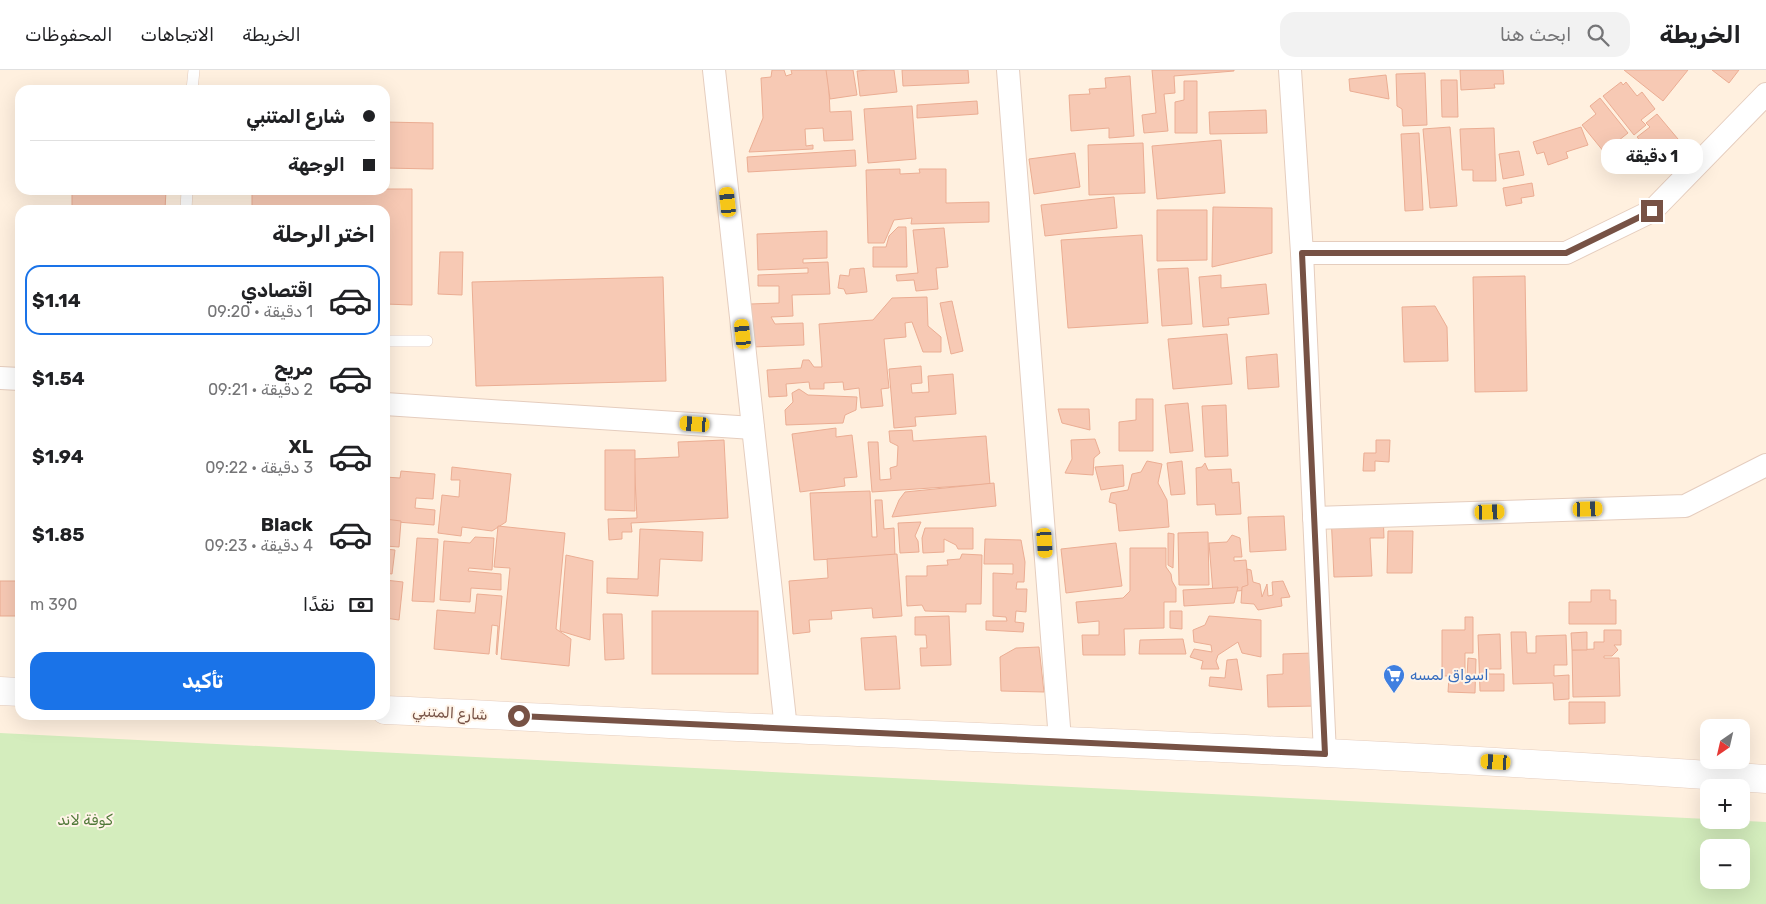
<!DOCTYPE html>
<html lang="ar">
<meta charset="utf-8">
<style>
:root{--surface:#fff;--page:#f2f2f2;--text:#202124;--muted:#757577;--line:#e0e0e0;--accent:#1a73e8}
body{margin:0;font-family:Rubik,"Noto Sans Arabic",sans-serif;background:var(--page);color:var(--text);direction:rtl;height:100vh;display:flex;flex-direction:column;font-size:19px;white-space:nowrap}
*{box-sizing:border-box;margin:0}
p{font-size:16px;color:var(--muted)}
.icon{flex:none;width:28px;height:28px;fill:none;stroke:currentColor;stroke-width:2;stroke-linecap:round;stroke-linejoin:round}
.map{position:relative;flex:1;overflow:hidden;direction:ltr}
.panel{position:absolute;left:15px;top:135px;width:375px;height:515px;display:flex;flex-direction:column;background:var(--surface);border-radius:15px;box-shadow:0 5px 20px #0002;direction:rtl}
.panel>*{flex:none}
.hud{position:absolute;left:15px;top:15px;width:375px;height:110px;border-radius:15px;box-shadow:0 5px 20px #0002;direction:rtl;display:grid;align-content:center;height:110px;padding:0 15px;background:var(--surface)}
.needle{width:32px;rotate:214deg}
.buttons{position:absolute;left:1700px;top:649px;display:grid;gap:10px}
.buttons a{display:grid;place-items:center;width:50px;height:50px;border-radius:10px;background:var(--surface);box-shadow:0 5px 20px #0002;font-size:25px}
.end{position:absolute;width:22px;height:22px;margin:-11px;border:6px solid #775245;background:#fff;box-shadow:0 0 0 2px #fff}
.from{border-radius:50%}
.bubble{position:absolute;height:35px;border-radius:15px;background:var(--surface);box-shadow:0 5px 20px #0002;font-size:16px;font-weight:700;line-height:35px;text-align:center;direction:rtl}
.car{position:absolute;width:15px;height:30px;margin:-15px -8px;border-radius:6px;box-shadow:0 0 4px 1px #0007;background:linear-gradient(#f5c518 24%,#345 0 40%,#f5c518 0 76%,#345 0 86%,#f5c518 0)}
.hud b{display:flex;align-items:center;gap:18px;height:48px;font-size:19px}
.hud b+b{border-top:1px solid var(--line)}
.hud i{width:12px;height:12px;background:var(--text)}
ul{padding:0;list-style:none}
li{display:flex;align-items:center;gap:15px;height:70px;margin:0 10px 8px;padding:0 5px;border:2px solid transparent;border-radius:15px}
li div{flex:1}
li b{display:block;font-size:19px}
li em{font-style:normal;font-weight:700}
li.active{border-color:var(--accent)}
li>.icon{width:45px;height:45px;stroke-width:1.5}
h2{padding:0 15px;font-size:22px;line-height:60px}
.pay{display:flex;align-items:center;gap:12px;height:55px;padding:0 15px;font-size:19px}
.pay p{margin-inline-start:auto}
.cta{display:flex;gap:10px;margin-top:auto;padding:10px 15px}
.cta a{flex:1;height:58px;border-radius:15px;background:var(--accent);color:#fff;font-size:20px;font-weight:700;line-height:58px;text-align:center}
header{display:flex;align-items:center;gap:30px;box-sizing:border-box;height:70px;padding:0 25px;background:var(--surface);border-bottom:1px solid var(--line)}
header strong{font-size:24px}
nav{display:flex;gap:28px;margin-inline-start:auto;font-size:18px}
.search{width:350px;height:45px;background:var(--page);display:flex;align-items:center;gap:12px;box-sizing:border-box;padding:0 18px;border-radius:15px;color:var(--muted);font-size:19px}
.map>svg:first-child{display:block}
.green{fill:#d4edbd;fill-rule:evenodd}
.building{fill:#f7c9b4;stroke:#ebad93}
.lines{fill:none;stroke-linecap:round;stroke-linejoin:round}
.service-casing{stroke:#e5cdbe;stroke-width:12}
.minor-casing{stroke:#e5cdbe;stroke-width:24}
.tertiary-casing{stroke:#e5cdbe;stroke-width:29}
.service{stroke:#fff;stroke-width:11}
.minor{stroke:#fff;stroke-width:22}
.tertiary{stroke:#fff;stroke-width:28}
.route{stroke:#775245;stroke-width:6}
.labels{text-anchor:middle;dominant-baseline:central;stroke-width:4;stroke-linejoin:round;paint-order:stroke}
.shop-label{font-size:15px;fill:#366cbe;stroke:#fff4e8;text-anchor:start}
.street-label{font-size:15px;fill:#775245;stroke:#fff4e8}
.park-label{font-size:15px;fill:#517939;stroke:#fff4e8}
</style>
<header>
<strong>الخريطة</strong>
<div class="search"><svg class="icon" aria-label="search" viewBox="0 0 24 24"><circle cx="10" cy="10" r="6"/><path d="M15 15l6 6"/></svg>ابحث هنا</div>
<nav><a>الخريطة</a><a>الاتجاهات</a><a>المحفوظات</a></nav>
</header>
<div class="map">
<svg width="1766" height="834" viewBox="0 0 1766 834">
<rect width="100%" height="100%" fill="#fff0df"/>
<!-- green -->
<path class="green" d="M0 663 1766 752V834H0ZM1709 778H1741V810H1709Z"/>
<!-- building -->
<g class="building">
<polygon points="772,0 784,0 786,6 792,4 791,0 828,0 830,42 851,41 853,70 824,71 823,58 805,59 806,76 813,75 813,79 749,82 763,48 761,8 771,7"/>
<polygon points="826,0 853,0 857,25 830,29"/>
<polygon points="869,0 894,0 897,22 860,26 857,1"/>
<polygon points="902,0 968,0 969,13 903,16"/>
<polygon points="1152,0 1234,0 1234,1 1174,6 1175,23 1164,24 1168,61 1144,63 1142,45 1156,43"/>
<polygon points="1460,0 1503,0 1504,14 1494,14 1495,18 1461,20"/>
<polygon points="1624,0 1688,0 1663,31"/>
<polygon points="1712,0 1739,0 1729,13"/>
<polygon points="1425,3 1427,55 1403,56 1402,39 1397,36 1396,4"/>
<polygon points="1386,5 1389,29 1350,21 1349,9"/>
<polygon points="1130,6 1134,66 1109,68 1109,58 1071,61 1069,25 1090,24 1089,19 1106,18 1105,8"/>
<polygon points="1441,10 1457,10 1458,47 1442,47"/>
<polygon points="1184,11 1197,11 1197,63 1175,63 1175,32 1184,30"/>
<polygon points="1621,12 1623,15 1626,12 1637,26 1642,22 1655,39 1641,50 1646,55 1634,65 1603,26"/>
<polygon points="1600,28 1628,63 1604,82 1582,55 1596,44 1590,36"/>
<polygon points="977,31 978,44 917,48 917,35"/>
<polygon points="912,36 916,89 868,93 864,39"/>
<polygon points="1266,40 1267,63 1210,64 1209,42"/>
<polygon points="1657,44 1678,69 1655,88 1637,67 1650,57 1646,53"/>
<polygon points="385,52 433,53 433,99 385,98"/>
<polygon points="1450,57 1457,136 1430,138 1423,59"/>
<polygon points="1581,57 1588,75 1566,82 1568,88 1548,95 1544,82 1537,84 1533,72"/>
<polygon points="1494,58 1496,111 1473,111 1473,100 1462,100 1460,59"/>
<polygon points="1419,63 1423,140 1405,141 1401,64"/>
<polygon points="1221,70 1225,123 1157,129 1152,76"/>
<polygon points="1143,73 1145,123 1089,125 1088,75"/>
<polygon points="855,80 856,96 748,102 747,87"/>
<polygon points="1519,81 1524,105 1503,109 1499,84"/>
<polygon points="1075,83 1080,117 1034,124 1029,89"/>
<polygon points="900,99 900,104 920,103 919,99 946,99 946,133 989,132 989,152 911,154 912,148 894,150 884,173 868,173 866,100"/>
<polygon points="1532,113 1534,126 1521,128 1522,133 1506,136 1503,118"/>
<polygon points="385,119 412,119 412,235 385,234 385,140 252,140 252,120 385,120"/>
<polygon points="72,120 166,120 165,140 72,140"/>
<polygon points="1114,127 1117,158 1045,166 1041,135"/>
<polygon points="1213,137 1272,138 1272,183 1212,197"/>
<polygon points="1157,140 1207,140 1207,190 1157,191"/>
<polygon points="898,157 906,157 907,197 873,197 873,177 886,177 889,166"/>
<polygon points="944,158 948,197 936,198 938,219 916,221 914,210 897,211 896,205 918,203 913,160"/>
<polygon points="827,161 827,188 803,189 803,193 828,192 830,224 792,225 793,246 771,247 775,254 803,253 804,275 752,277 750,234 779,233 779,216 758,216 758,205 808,203 808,198 758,200 757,164"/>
<polygon points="1142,165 1148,253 1068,258 1061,170"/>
<polygon points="440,182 463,182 462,225 438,224"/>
<polygon points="864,198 867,222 846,224 844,219 838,218 840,205 849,206 850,199"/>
<polygon points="1188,198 1192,254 1162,256 1158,199"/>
<polygon points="1221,205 1221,218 1266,214 1269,244 1228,248 1229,255 1203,257 1199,207"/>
<polygon points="1525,206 1527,321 1475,322 1473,207"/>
<polygon points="663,207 666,311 476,316 472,212"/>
<polygon points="927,227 928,256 941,267 941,282 923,282 912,252 905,253 906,267 884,269 889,318 881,319 883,336 861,338 859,318 844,320 843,312 824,313 824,319 810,319 809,312 786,314 787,326 769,327 767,300 801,298 803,290 809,290 814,297 822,297 819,254 873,250 892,228"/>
<polygon points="952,231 963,281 951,284 940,233"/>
<polygon points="1435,236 1447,257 1448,291 1404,292 1402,237"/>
<polygon points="1227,264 1232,314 1173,319 1168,269"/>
<polygon points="1277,284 1279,317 1248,319 1246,287"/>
<polygon points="921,296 922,313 911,314 912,323 929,322 928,306 953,304 956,344 915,347 916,356 894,358 889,299"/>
<polygon points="799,319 808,325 857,327 856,340 845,345 843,353 786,355 785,340 793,332 792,323"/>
<polygon points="1136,329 1153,329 1153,381 1119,381 1119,352 1136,350"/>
<polygon points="1188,333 1193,381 1170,383 1165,335"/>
<polygon points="1226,335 1228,386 1205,387 1202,336"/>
<polygon points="1058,339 1089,339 1090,360 1062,353"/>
<polygon points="836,358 836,367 852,365 857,407 844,408 845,416 800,422 792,364"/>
<polygon points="912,360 913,371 986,366 990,414 872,422 868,372 878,372 880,410 891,409 890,398 897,396 898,376 890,372 889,361"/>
<polygon points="1095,369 1100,383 1094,388 1093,405 1065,403 1072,389 1071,370"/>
<polygon points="724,370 728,448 631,453 632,462 622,462 622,469 609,470 608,449 637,448 634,389 679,387 678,372"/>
<polygon points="1376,370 1390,370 1389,392 1375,391 1375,401 1363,401 1364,383 1376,383"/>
<polygon points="605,380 635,380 635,441 605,440"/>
<polygon points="1147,391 1162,394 1158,413 1167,430 1169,457 1119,461 1116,434 1109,432 1111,423 1128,420 1132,404 1141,402"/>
<polygon points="1182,391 1185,424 1171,425 1167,393"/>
<polygon points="1205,393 1208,400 1231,399 1232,413 1239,412 1241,444 1216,445 1215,434 1197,435 1196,398 1202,397"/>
<polygon points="1123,395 1124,416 1101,420 1095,397"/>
<polygon points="452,397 511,404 506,452 492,461 462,457 461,466 438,463 442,425 459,427 460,410 451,410"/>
<polygon points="401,401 435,404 433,429 416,428 415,438 435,440 434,455 385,451 385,407 400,408"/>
<polygon points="994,413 996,436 892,447 899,430 905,422"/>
<polygon points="870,421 872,467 877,467 875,430 882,430 884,459 894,458 895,486 814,490 810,423"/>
<polygon points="1383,443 1384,468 1370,468 1372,506 1334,507 1331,445"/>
<polygon points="1284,446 1286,480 1250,482 1248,447"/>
<polygon points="385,449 401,451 399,477 385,476"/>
<polygon points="921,452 915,466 918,471 919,482 900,483 898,453"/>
<polygon points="498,456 565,463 556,559 571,569 569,596 501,589 510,498 494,497"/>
<polygon points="925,458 973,458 973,479 958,479 956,475 944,469 944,482 923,483 922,468"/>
<polygon points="640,459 703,462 702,491 660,489 658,526 607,523 607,508 638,509"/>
<polygon points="1388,461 1413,461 1412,503 1387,503"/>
<polygon points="1208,462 1209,515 1179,515 1178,463"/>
<polygon points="1168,463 1174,464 1173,498 1168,495"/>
<polygon points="1232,465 1240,468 1242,487 1234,487 1234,491 1246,490 1249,520 1213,523 1209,473 1227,472"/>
<polygon points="475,467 494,468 492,500 469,498 468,501 501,504 501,520 471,518 470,532 440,530 444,471 470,473"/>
<polygon points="417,468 438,469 434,532 412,531"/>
<polygon points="985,469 1021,470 1025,492 1024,512 1017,512 1016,519 1027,519 1026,542 1016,541 1015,552 1024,553 1023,562 986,560 986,551 1007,551 1006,547 993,546 993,503 1013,504 1013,494 984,494"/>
<polygon points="1116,473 1122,516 1066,523 1061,479"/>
<polygon points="1130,478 1166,478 1166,497 1171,504 1172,511 1176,518 1176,532 1164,532 1164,558 1124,559 1125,585 1083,585 1082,565 1099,565 1099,551 1078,553 1076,532 1123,528 1130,521"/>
<polygon points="385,479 395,480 392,504 385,503"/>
<polygon points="897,484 902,546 873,548 872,538 831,541 832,549 809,550 810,562 793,564 789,511 828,508 827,489"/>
<polygon points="962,484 982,485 981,534 966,534 966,542 925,541 922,535 907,536 906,506 927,506 927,496 948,495 947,490 960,489"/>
<polygon points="566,485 593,491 590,570 560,561"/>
<polygon points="1247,499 1251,500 1253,512 1260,514 1262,527 1267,514 1268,526 1273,525 1272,512 1283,511 1290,527 1281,528 1282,536 1258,540 1254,534 1241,533 1242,517 1248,515"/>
<polygon points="385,510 403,512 399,550 385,548"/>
<rect x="0" y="511" width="20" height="35"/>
<polygon points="1238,517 1234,533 1184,536 1183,520"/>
<polygon points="1591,520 1610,520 1610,530 1616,530 1616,554 1569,554 1569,532 1591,532"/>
<polygon points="477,524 502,526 497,585 496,584 498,556 492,555 489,584 434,579 437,540 475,543"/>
<rect x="652" y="541" width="106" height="63"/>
<polygon points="1170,541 1182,541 1182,559 1170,558"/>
<polygon points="603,544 622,544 624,589 605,590"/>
<polygon points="949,546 951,595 921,596 920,578 927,578 926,565 915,565 915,547"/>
<polygon points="1209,546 1261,550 1261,587 1242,583 1238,572 1218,585 1216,591 1219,599 1201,599 1203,591 1190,587 1194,579 1212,582 1211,575 1194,572 1193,560 1205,555"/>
<polygon points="1465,547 1473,547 1473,583 1465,583 1465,606 1442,606 1442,560 1465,560"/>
<polygon points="1604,560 1621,560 1621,575 1614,575 1618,580 1612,586 1604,586 1604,588 1619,588 1620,626 1573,627 1572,580 1594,579 1594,572 1604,572"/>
<polygon points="1511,562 1526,562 1527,583 1536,583 1536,566 1566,565 1567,595 1554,595 1554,606 1569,605 1569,629 1554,630 1553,613 1513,614"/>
<polygon points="1587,562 1587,580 1572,580 1571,563"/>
<polygon points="1500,564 1501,599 1488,599 1489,604 1504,604 1504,621 1480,621 1478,565"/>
<polygon points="896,566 900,619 865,620 861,568"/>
<polygon points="1183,569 1186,584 1139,584 1140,570"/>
<polygon points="1039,577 1044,622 1001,621 1000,587 1016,578"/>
<polygon points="1313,583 1315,636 1268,637 1267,605 1283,604 1283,584"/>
<polygon points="1468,588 1476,589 1475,623 1448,622 1449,607 1467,608"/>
<polygon points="1237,589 1242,620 1209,616 1210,607 1225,608 1227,590"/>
<polygon points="1569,632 1605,632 1605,653 1569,654"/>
</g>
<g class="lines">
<!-- service casing -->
<g class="service-casing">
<g id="service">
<polyline points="192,20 194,0"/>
<polyline points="186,140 187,120"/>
<polyline points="385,271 427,271"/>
</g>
</g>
<!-- minor casing -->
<g class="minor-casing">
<g id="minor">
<polyline points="714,0 786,659"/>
<polyline points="1008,0 1060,670"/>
<polyline points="1290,0 1302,183 1325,684"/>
<polyline points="1302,183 1566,183 1652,141 1766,24"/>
<polyline points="0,308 20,309"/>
<polyline points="385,334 753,358"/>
<polyline points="1314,448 1685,436 1766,395"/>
</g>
</g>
<!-- tertiary casing -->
<g class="tertiary-casing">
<g id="tertiary">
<polyline points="0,621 20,622"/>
<path d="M385 640C519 646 653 654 788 659 1114 673 1440 686 1766 709"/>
</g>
</g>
<!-- service -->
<use href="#service" class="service"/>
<!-- minor -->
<use href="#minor" class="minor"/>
<!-- tertiary -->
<use href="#tertiary" class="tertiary"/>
</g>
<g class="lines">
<!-- route -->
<path class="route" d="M519 646C787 660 1056 669 1325 684L1302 183H1566L1652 141"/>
</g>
<!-- icons -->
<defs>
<g id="supermarket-pin" transform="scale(1.125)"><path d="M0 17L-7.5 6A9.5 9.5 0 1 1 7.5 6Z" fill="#3f7fe0" stroke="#fff4e8"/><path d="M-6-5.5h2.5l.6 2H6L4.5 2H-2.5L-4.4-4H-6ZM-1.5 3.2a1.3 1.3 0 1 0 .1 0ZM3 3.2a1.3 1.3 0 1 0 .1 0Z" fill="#fff"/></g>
</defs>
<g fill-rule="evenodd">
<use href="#supermarket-pin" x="1394" y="605"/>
</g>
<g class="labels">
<!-- shop labels -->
<g class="shop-label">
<text x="1410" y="605">اسواق لمسه</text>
</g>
<!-- street labels -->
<g class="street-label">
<text transform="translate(450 643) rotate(3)">شارع المتنبي</text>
</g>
<!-- park labels -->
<g class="park-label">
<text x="85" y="750">كوفة لاند</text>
</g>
</g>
</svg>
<div class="buttons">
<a><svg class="needle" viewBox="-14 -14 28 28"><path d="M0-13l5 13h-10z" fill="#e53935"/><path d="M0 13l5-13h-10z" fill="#757577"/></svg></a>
<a>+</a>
<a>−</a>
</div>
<i class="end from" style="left:519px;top:646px"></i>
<i class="end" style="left:1652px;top:141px"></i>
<div class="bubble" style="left:1601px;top:69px;width:102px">1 دقيقة</div>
<i class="car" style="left:728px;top:132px;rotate:354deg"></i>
<i class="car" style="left:743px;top:264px;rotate:354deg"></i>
<i class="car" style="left:695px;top:354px;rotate:274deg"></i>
<i class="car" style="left:1588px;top:439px;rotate:88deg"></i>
<i class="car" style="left:1490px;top:442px;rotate:88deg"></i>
<i class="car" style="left:1045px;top:473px;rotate:176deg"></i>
<i class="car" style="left:1496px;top:692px;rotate:273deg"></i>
<div class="hud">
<b><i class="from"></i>شارع المتنبي</b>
<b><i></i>الوجهة</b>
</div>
<section class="panel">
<h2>اختر الرحلة</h2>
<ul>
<li class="active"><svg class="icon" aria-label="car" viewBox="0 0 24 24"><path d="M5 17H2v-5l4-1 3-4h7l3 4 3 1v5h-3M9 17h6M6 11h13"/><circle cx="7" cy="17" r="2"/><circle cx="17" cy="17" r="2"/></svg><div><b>اقتصادي</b><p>1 دقيقة · 09:20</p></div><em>$1.14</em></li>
<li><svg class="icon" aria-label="car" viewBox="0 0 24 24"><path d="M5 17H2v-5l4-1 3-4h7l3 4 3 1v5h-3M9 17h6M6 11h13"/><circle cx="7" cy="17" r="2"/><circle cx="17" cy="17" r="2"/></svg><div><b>مريح</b><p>2 دقيقة · 09:21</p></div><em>$1.54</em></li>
<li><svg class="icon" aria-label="car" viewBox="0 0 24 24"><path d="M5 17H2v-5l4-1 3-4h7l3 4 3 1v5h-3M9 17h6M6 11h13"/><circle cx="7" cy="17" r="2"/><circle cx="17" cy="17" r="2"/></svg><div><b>XL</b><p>3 دقيقة · 09:22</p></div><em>$1.94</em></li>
<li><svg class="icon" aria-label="car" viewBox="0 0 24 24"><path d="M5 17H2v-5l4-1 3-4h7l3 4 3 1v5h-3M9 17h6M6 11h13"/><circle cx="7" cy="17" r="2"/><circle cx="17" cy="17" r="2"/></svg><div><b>Black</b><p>4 دقيقة · 09:23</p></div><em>$1.85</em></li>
</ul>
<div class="pay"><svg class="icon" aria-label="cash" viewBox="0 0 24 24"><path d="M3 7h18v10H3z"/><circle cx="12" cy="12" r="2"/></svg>نقدًا<p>390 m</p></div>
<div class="cta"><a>تأكيد</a></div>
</section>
</div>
